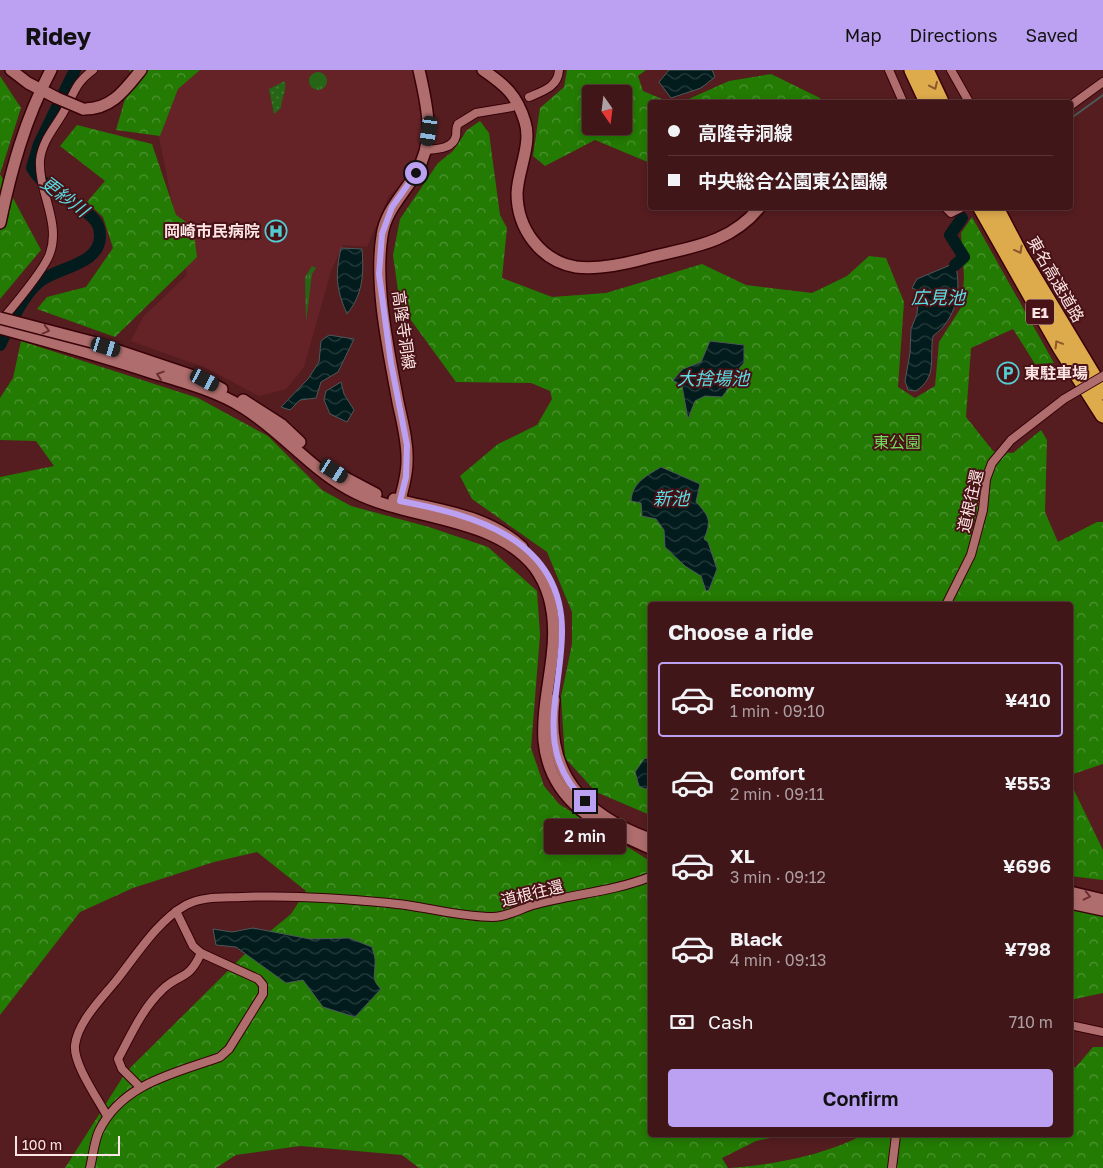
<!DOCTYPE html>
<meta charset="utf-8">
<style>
:root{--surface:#401618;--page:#4b2325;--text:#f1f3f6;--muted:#ae9fa2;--line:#593537;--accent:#bca0f2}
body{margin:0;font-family:"Golos Text","Noto Sans JP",sans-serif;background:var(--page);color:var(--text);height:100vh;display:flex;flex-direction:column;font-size:19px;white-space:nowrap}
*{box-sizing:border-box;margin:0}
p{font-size:16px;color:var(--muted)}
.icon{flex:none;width:28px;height:28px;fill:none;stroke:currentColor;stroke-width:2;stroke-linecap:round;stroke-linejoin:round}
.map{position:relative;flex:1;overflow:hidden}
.drawer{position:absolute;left:648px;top:532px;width:425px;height:535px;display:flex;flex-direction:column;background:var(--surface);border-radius:5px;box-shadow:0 2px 8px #0003,0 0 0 1px var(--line)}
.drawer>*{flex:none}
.hud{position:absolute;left:648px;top:30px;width:425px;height:110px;border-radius:5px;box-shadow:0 2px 8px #0003,0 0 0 1px var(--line);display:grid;align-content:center;height:110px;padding:0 20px;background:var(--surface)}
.needle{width:32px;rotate:166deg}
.buttons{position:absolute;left:582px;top:15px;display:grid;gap:10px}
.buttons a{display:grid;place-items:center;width:50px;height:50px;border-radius:5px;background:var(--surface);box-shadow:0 2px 8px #0003,0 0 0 1px var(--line);font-size:25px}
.scale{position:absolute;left:15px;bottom:12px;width:105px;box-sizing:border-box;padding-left:5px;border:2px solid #fce5e4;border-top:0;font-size:14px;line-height:18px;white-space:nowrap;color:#fce5e4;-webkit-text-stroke:4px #491216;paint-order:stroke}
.end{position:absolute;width:22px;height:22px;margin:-11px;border:6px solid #bca0f2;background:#111;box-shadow:0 0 0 2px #111}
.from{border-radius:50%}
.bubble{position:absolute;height:35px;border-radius:5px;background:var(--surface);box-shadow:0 2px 8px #0003,0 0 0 1px var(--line);font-size:16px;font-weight:600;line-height:35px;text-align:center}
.car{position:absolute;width:15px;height:30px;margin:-15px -8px;border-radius:6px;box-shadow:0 0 4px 1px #0007;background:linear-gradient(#222 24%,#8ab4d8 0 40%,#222 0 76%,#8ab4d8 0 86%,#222 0)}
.hud b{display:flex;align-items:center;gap:18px;height:48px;font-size:19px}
.hud b+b{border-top:1px solid var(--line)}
.hud i{width:12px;height:12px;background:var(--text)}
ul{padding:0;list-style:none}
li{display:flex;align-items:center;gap:15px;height:75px;margin:0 10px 8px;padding:0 10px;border:2px solid transparent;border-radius:5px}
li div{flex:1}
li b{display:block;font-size:19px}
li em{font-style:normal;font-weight:600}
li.on{border-color:var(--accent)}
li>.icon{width:45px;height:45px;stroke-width:1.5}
h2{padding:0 20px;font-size:22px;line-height:60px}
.pay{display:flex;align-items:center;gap:12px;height:55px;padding:0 20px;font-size:19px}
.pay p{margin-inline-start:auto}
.action{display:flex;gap:10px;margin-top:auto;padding:10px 20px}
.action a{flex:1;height:58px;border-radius:5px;background:var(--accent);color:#111;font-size:20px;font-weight:600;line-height:58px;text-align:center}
header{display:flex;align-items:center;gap:30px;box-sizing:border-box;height:70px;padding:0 25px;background:var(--accent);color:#111}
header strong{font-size:24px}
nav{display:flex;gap:28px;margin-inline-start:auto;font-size:18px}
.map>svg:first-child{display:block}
.built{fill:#652327}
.grass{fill:url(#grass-tufts)}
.forest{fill:url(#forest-crowns);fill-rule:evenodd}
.garden{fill:url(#garden-dots)}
.water{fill:url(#water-waves);stroke:#4d5859}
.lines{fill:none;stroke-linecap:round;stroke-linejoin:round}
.stream{stroke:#4d5859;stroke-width:2}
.river{stroke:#021c1d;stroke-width:12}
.street-casing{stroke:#380108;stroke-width:10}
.secondary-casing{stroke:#380108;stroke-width:14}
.highway-casing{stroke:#380108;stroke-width:18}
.street{stroke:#af6e6d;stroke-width:8}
.secondary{stroke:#af6e6d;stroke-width:11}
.highway{stroke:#ddaa4c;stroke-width:15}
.street-bridge-casing{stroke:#380108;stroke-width:10;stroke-linecap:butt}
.secondary-bridge-casing{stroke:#380108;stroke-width:14;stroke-linecap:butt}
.street-bridge{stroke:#af6e6d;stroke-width:8}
.secondary-bridge{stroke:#af6e6d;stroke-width:11}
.oneway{stroke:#8c562e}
.oneway2{stroke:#682e30}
.route{stroke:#bca0f2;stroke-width:6}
.labels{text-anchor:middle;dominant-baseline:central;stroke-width:4;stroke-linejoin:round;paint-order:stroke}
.shield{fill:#491216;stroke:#c6a6a6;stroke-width:1}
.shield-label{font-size:15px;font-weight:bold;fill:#fce5e4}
.poi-label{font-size:16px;font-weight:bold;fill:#fce5e4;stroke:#491216;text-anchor:end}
.street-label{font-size:16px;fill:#fce5e4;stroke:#491216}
.park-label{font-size:16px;fill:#75dd5d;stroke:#491216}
.water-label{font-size:18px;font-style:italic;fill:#58dee5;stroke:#491216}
</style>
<header>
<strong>Ridey</strong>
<nav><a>Map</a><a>Directions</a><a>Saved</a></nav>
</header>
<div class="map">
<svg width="1103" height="1098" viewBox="0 0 1103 1098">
<defs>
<pattern id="grass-tufts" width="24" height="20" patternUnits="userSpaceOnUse" patternTransform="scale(1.25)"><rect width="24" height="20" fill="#266516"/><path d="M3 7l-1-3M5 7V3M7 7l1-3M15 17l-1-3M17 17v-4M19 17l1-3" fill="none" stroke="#467b38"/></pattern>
<pattern id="forest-crowns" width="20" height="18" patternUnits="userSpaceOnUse" patternTransform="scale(1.25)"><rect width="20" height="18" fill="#237b03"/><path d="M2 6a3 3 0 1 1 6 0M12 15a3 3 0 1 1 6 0" fill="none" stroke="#4f9434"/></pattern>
<pattern id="garden-dots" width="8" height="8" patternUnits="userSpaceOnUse" patternTransform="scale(1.25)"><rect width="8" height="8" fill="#266516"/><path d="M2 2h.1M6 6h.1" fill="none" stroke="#467b38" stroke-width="1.8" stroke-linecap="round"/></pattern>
<pattern id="water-waves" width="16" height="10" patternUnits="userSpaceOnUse" patternTransform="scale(1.25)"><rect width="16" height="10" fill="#021c1d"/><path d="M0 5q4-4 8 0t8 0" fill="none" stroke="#283d3e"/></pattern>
</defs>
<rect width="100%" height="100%" fill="#551d20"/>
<!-- built -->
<polygon class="built" points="158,0 415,0 424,35 422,75 408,108 389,126 367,177 343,175 331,201 304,297 286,319 259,326 206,298 131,271 143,247 187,205 148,13"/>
<!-- grass -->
<g class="grass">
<circle cx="318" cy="11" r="9"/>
<polygon points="312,196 316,198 312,204 306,252 305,207"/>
</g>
<!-- forest -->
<g class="forest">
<polygon points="129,0 200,0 178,19 160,66 116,60 132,5"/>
<path d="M567 0H646L638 6 643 21 669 32H650V93L595 70 545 96 533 86 540 38 564 17ZM591 24H624V56H591Z"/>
<polygon points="771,4 820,28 821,32 682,32 729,11"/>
<polygon points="0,6 21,38 0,104 41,180 0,229"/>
<polygon points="480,51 489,63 500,145 507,158 502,208 552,227 606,223 702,194 746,215 812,223 847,206 869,186 886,188 904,232 898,317 915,328 935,316 939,272 962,236 964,207 961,163 972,147 1054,293 1035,294 1013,259 971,278 966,347 993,381 1013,383 1041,360 1047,370 1045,442 1058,472 1097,452 1103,452 1103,694 1070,705 1070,535 650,535 650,745 596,722 565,688 561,627 572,574 572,542 547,482 472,429 460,406 498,374 537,355 552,329 550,321 531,313 456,312 400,235 393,185 400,149 438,93 453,81 467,60"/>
<polygon points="77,55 152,74 176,145 193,157 197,187 115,267 37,239 47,227 86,217 113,178 103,147 87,132 105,111 60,76"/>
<polygon points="21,271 198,328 268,366 322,420 351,436 429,457 488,477 537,521 540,565 531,678 544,716 559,734 650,791 650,1065 784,1065 756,1071 722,1088 728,1098 419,1098 402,1085 300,1076 236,1085 216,1098 65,1098 126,1002 257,872 291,844 306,821 257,782 214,792 133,818 80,842 0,945 0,407 54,396 36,371 0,370 0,328 13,308"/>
<polygon points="1070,712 1103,780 1103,810 1070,806"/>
<polygon points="1070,839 1103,846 1103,923 1070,930"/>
<path d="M1093 977H1103V1098H730C776 1094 822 1086 863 1065H1070V998L1076 997Z"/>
</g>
<!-- garden -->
<path class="garden" d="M285 11C287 22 281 28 281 38L274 44 269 19Z"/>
<!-- water -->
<g class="water">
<polygon points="669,0 712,0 715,7 701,18 671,28 659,12"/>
<path d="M341 178 362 179C364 204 363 224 347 244 336 219 335 205 341 178Z"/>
<path d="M955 193C962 220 957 248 933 266 929 289 938 306 916 321L908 320 905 311 910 283 911 259 917 244 919 221 912 218 917 209Z"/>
<polygon points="329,265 354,269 338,302 321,312 316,328 300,330 290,340 281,337 308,309 319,292 321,271"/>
<path d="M710 271 744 275V293C733 304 732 315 722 327L705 326 695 331 688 349 682 316 673 310 683 299 701 292Z"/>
<polygon points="341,312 344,324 354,340 347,352 330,344 324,330 326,321"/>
<path d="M661 397 700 414 696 432C709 446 712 450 704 469L708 472 717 499 709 520 706 521 701 506 685 496 665 477 664 460 656 449 642 446 641 433 631 431C632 413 646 406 661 397Z"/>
<polygon points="650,687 650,717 645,719 639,716 635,702 644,689"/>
<path d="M253 858 310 869 349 868 372 877C373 882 376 888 375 893 375 906 371 909 381 919L355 947 323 937 303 910 286 913 236 877 216 875 213 859 232 862Z"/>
</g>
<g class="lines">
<!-- stream -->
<polyline class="stream" points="1070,49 1103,25"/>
<!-- river -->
<g class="river">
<polyline points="955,195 964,187 950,165 962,148"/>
<path d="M0 275C10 255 21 228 38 213 55 197 101 196 100 165 100 159 98 153 93 148 74 129 46 122 32 98L39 74 75 0"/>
</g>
<!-- street casing -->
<g class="street-casing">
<g id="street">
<polyline points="889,0 903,32"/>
<polyline points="951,0 969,32"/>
<path d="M529 27C543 21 558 17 559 0"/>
<polyline points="1070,36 1103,12"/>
<path d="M426 80C437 79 453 79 456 66 457 61 455 59 458 54L476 43 512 37"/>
<polyline points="946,138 951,143 961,138"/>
<path d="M1 251C12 238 46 197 50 183 61 152 38 121 40 90 42 71 55 57 63 43 75 23 74 14 93 0"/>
<polyline points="946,535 971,485 983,440 986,409 992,393 1011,370 1064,329"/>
<polyline points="1070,955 1103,962"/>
<path d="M140 1017 122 999 118 989C131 965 142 939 162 920 180 902 188 912 201 883"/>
<path d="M107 1046C98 1029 73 994 75 975 78 952 101 929 115 912 136 886 157 851 186 835 203 826 224 828 242 827 291 825 340 828 389 833 424 836 458 847 493 847 507 847 520 839 533 835 572 824 612 822 650 807"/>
<path d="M90 1098C93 1086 94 1072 99 1061 122 1013 176 1003 220 987L229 979 263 924V915L258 909 201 883 193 876 176 841"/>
<polyline points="892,1098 896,1065"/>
</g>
</g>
<!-- secondary casing -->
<g class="secondary-casing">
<g id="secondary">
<polyline points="11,0 28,13 57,28"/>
<path d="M483 0C505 15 517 25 525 52 532 74 518 100 517 123 517 158 540 191 576 197 599 200 625 194 647 188 691 177 729 174 759 138"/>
<path d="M83 39C111 40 125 20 141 0"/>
<path d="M0 153C11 100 25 49 51 0"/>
<path d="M0 258C51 272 102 286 153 303 184 312 217 321 244 338 284 363 314 403 356 423 410 450 495 446 535 498 554 524 556 556 552 587 549 614 542 644 544 671 550 733 600 756 650 778"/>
<polyline points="92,272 205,310 222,319"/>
<polyline points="243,330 282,355 300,372"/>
<polyline points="342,406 376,424"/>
<path d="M394 429C439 441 486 444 522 477"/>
<path d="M398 437C402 422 407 407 407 392 408 372 402 351 398 332 389 282 374 216 382 166 385 141 404 124 416 103 436 69 427 36 419 0"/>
<path d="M554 630C545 703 583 745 650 769"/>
<polyline points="1070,822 1103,830"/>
<polyline points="1070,833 1103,840"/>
</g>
</g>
<!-- highway casing -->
<g class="highway-casing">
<g id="highway">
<polyline points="912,0 927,32"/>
<polyline points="926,0 941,32"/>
<polyline points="981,138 1061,279 1103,345"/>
<polyline points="996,138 1020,184 1103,322"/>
</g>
</g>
<!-- street -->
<use href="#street" class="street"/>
<!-- secondary -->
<use href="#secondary" class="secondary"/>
<!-- highway -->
<use href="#highway" class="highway"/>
<!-- street-bridge casing -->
<g class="street-bridge-casing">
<polyline id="street-bridge" points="1064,329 1103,306"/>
</g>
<!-- secondary-bridge casing -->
<g class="secondary-bridge-casing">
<g id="secondary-bridge">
<polyline points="57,28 83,39"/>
<polyline points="0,248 92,272"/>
</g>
</g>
<!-- street-bridge -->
<use href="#street-bridge" class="street-bridge"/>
<!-- secondary-bridge -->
<use href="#secondary-bridge" class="secondary-bridge"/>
</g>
<!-- one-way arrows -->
<defs><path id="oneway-chevron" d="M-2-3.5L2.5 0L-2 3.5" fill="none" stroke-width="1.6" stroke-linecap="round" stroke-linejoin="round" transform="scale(1.25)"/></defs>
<g class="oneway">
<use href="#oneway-chevron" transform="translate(934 16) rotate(65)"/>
<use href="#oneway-chevron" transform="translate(1019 180) rotate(61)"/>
<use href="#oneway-chevron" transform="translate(1058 274) rotate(-121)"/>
</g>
<g class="oneway2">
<use href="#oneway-chevron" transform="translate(46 260) rotate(15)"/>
<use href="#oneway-chevron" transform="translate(160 305) rotate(-162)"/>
<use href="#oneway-chevron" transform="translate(1087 826) rotate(13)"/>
</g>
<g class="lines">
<!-- route -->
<path class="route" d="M416 103 392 137 382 164 379 204 391 293 407 375 406 407 400 431C473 445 562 468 562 561 562 623 532 680 585 731"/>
</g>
<!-- icons -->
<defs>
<g id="hospital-ring" transform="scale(1.125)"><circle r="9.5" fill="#491216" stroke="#51ccd3" stroke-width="1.5"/><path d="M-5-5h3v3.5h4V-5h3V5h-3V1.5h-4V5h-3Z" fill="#51ccd3"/></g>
<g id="parking-ring" transform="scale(1.125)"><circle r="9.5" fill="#491216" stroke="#51ccd3" stroke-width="1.5"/><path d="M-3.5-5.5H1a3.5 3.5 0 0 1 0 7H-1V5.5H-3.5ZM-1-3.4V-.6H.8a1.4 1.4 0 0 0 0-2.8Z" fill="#51ccd3"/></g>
</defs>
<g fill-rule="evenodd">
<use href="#hospital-ring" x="276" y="161"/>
<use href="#parking-ring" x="1008" y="303"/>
</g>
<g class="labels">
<!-- shield labels -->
<rect class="shield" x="1026" y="229.5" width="28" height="25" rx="4"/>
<g class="shield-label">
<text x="1040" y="242">E1</text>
</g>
<!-- poi labels -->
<g class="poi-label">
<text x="260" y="161">岡崎市民病院</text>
<text x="1024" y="303" text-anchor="start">東駐車場</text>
</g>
<!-- street labels -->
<g class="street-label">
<text transform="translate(1056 209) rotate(60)">東名高速道路</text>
<text transform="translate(404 260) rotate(82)">高隆寺洞線</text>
<text transform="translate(970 431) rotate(-77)">道根往還</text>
<text transform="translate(532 823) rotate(-14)">道根往還</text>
</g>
<!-- park labels -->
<g class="park-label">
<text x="897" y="372">東公園</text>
</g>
<!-- water labels -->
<g class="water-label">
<text transform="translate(65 126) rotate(37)">更紗川</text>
<text x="938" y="227">広見池</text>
<text x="713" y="308">大捨場池</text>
<text x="671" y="428">新池</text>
</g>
</g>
</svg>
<div class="buttons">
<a><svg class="needle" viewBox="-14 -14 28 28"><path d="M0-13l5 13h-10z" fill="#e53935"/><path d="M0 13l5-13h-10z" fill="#ae9fa2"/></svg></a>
</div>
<div class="scale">100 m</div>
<i class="end from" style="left:416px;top:103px"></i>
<i class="end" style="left:585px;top:731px"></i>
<div class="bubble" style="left:544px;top:749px;width:82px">2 min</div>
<i class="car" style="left:429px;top:61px;rotate:188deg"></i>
<i class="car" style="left:106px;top:277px;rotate:107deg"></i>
<i class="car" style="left:205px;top:310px;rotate:117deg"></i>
<i class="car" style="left:334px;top:401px;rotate:122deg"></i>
<div class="hud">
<b><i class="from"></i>高隆寺洞線</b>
<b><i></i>中央総合公園東公園線</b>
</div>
<section class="drawer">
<h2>Choose a ride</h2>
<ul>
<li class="on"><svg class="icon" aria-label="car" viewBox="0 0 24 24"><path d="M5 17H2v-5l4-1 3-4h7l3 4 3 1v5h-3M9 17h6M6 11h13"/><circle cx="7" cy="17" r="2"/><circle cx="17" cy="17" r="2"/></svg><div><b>Economy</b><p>1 min · 09:10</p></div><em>¥410</em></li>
<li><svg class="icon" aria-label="car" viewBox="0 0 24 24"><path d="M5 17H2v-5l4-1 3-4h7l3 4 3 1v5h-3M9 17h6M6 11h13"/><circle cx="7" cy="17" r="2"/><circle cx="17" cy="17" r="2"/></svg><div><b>Comfort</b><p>2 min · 09:11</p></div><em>¥553</em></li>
<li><svg class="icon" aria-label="car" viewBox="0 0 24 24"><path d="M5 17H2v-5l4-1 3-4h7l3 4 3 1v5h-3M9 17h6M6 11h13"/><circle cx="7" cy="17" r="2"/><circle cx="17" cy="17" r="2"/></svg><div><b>XL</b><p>3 min · 09:12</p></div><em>¥696</em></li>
<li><svg class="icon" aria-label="car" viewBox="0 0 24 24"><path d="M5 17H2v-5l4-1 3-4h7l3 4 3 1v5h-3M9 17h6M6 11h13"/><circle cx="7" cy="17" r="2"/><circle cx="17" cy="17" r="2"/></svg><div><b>Black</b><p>4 min · 09:13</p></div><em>¥798</em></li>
</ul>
<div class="pay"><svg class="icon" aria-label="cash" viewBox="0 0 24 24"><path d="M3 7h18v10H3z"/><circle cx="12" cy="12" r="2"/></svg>Cash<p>710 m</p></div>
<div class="action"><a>Confirm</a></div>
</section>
</div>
